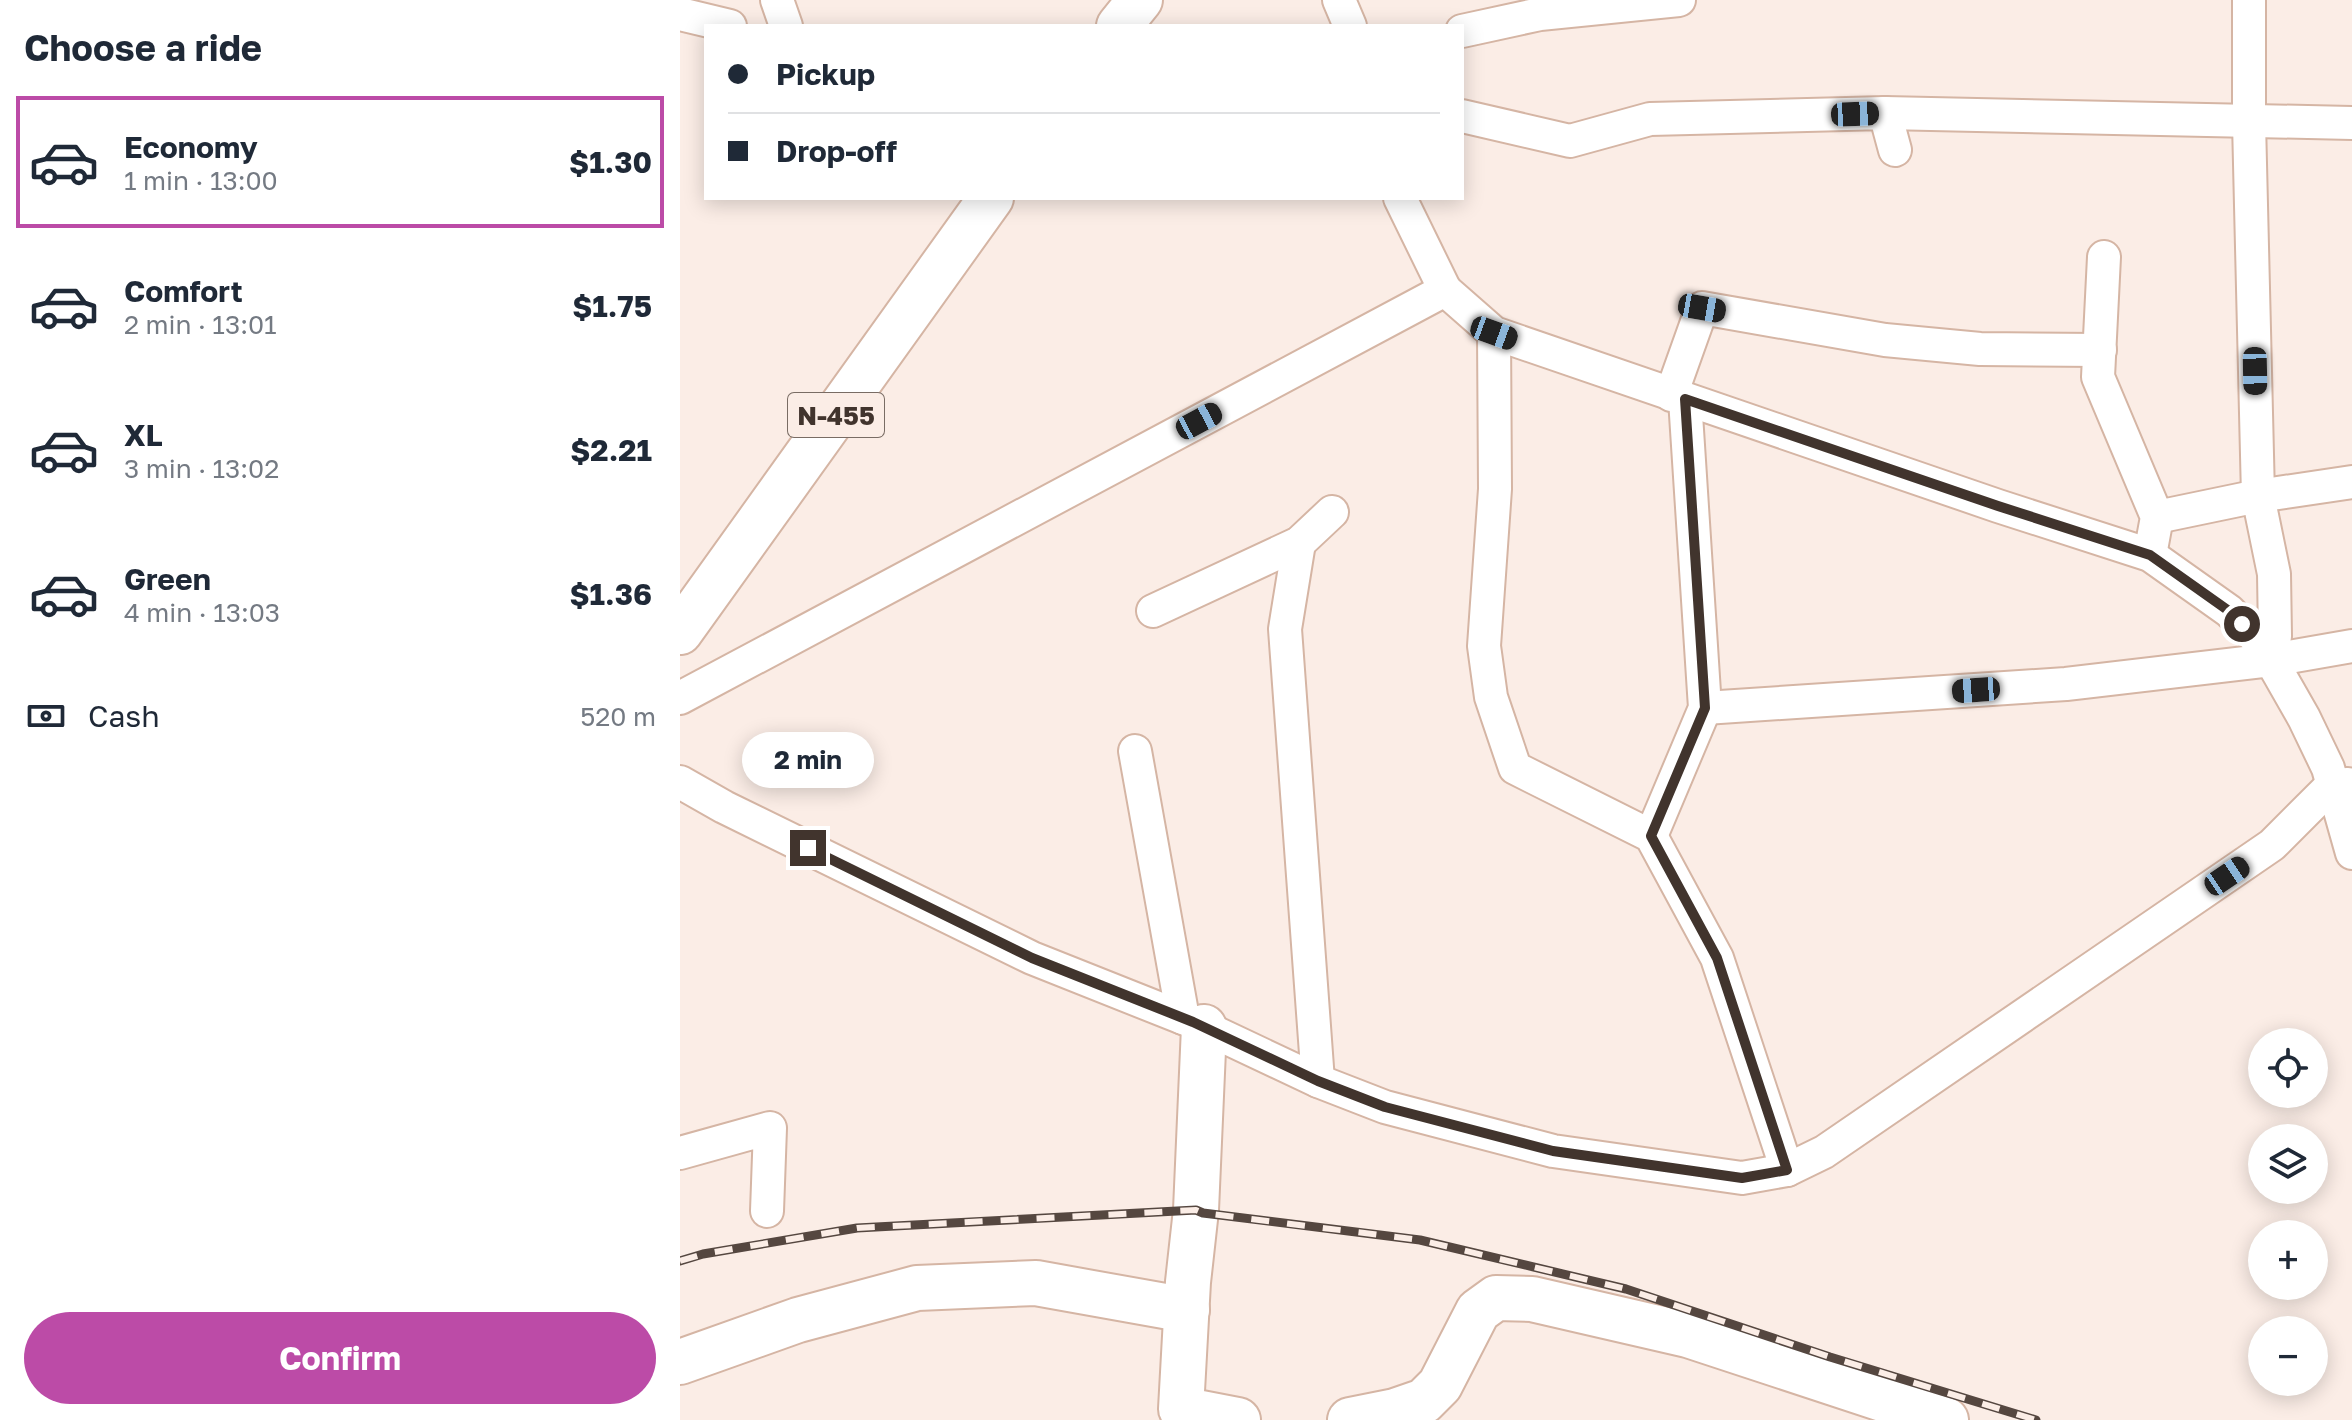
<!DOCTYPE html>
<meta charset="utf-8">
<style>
:root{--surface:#fff;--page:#f2f2f3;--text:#1f2937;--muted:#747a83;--line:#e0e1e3;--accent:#bc4ba7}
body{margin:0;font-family:"Golos Text",sans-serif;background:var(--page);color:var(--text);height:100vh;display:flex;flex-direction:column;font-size:30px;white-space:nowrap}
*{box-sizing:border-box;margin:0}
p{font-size:26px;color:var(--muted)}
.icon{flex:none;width:44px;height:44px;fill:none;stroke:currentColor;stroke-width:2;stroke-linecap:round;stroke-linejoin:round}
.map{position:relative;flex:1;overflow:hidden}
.drawer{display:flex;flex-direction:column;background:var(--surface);width:680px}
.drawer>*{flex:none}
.hud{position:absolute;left:24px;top:24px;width:760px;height:176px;border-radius:0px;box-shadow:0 4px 20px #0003;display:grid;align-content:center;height:176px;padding:0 24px;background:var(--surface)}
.buttons{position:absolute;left:1568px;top:1028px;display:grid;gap:16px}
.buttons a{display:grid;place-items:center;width:80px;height:80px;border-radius:50%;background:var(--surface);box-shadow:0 4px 20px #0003;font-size:40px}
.end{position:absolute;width:36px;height:36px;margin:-18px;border:10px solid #41342d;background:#fff;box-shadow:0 0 0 4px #fff}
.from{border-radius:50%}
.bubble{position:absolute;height:56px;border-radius:28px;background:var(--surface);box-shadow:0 4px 20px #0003;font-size:26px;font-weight:700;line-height:56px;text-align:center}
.car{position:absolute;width:24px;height:48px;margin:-24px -12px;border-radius:10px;box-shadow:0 0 6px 2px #0007;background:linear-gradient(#222 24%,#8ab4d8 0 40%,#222 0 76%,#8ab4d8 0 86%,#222 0)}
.hud b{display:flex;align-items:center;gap:28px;height:76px;font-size:30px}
.hud b+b{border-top:2px solid var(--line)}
.hud i{width:20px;height:20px;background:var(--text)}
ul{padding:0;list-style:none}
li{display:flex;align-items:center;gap:24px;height:132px;margin:0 16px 12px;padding:0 8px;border:4px solid transparent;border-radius:0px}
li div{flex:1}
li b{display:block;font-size:30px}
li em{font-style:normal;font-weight:700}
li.on{border-color:var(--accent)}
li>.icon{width:72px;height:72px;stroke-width:1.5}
h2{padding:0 24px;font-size:36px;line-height:96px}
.pay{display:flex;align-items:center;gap:20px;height:88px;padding:0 24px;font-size:30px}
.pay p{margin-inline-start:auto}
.button{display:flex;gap:16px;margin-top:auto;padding:16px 24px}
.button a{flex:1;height:92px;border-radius:48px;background:var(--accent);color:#fff;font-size:32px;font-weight:700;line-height:92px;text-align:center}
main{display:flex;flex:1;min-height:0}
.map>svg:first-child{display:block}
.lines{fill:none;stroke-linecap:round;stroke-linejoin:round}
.street-casing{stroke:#d5b5a4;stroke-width:36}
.secondary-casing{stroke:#d5b5a4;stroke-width:48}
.highway-casing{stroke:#d5b5a4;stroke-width:48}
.street{stroke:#fff;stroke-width:32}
.secondary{stroke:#fff;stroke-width:44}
.highway{stroke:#fff;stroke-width:44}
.rail-casing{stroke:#554740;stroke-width:9}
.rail{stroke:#fbede6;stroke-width:6;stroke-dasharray:18;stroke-linecap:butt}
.route{stroke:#41342d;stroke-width:10}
.labels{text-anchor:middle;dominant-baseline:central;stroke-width:8;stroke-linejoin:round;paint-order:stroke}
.shield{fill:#fbede6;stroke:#796c64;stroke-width:2}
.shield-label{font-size:26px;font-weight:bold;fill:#41342d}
</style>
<main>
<section class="drawer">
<h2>Choose a ride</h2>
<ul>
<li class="on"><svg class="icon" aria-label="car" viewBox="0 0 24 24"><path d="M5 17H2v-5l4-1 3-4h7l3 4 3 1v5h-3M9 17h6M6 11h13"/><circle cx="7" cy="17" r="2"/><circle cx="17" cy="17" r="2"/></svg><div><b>Economy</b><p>1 min · 13:00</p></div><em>$1.30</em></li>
<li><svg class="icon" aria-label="car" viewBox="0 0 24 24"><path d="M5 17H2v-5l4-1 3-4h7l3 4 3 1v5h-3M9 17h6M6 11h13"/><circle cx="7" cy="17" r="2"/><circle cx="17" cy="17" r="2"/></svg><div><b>Comfort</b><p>2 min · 13:01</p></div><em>$1.75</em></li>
<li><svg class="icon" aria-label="car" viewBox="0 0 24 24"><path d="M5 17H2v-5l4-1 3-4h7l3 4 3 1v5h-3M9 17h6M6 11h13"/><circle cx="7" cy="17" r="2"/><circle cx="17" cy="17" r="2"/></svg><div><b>XL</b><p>3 min · 13:02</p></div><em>$2.21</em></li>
<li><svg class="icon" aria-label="car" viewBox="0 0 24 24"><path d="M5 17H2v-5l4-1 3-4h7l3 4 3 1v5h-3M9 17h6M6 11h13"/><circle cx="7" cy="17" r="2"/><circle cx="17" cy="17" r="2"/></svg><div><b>Green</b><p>4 min · 13:03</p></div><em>$1.36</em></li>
</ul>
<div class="pay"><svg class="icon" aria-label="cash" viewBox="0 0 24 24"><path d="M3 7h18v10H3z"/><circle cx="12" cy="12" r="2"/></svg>Cash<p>520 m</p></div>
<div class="button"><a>Confirm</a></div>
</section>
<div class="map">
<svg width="1672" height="1420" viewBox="0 0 1672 1420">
<rect width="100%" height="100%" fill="#fbede6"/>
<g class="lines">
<!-- street casing -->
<g class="street-casing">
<g id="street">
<polyline points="97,0 106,26"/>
<polyline points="659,0 670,26"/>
<polyline points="1569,0 1569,122 1578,496 1594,574 1595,636 1591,660"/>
<polyline points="0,14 50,26"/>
<polyline points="782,31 860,14 999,0"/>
<polyline points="1205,113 1672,123"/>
<polyline points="782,116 890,141 970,119 1205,113 1215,150"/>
<polyline points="720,198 765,290"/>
<polyline points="1424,257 1418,377 1477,517 1470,555"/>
<polyline points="814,333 815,489 804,646 811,697 835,768 971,836 1037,958 1107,1170"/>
<polyline points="991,395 1022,308 1205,340 1300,349 1420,350"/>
<polyline points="1477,517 1578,496 1672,482"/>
<polyline points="619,543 605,629 638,1081"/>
<polyline points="473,611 619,543 652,512"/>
<polyline points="0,698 765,290 814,333 1318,506 1470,555 1549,611 1575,637 1591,660 1624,718 1648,768 1672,853"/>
<polyline points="1025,708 1386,684 1591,660 1672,646"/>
<polyline points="455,751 503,1018"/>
<polyline points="0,782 44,807 352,958 513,1022 638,1081 705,1107 873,1151 1062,1178 1107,1170 1144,1152 1592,845 1652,785 1668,784"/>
<polyline points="971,836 1025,708 1005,399"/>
<polyline points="0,1153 90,1128 87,1211"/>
</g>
</g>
<!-- secondary casing -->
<g class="secondary-casing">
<g id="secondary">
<polyline points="524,1027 516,1210 508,1282 501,1409 558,1420"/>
<polyline points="0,1362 118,1320 237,1288 356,1283 507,1310"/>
<polyline points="670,1420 715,1411 744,1401 760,1385 798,1311 816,1298 852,1299 1008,1335 1266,1420"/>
</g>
</g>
<!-- highway casing -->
<g class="highway-casing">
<g id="highway">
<polyline points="439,26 460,0"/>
<polyline points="0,632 311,198"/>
</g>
</g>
<!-- street -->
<use href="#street" class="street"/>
<!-- secondary -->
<use href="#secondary" class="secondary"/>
<!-- highway -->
<use href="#highway" class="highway"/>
<!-- rail casing -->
<g class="rail-casing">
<polyline id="rail" points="0,1261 23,1254 177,1228 516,1210 523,1213 740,1240 946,1289 1150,1357 1356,1420"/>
</g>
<!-- rail -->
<use href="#rail" class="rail"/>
</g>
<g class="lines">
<!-- route -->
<polyline class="route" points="128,848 352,958 513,1022 638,1081 705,1107 873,1151 1062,1178 1107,1170 1037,958 971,836 1025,708 1005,399 1318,506 1470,555 1549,611 1562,624"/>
</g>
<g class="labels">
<!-- shield labels -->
<rect class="shield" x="108" y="393" width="96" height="44" rx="6"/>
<g class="shield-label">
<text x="156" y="415">N-455</text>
</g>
</g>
</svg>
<div class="buttons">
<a><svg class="icon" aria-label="locate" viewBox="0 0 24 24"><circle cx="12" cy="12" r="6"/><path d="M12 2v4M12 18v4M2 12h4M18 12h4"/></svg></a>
<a><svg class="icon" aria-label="layers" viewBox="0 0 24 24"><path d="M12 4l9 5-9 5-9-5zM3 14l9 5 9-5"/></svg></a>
<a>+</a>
<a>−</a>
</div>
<i class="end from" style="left:1562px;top:624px"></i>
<i class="end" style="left:128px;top:848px"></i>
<div class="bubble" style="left:62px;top:732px;width:132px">2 min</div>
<i class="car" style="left:1175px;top:114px;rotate:88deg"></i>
<i class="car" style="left:1022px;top:308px;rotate:100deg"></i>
<i class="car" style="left:814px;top:333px;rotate:110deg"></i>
<i class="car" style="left:1575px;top:371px;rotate:179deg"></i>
<i class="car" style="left:519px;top:421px;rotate:62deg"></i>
<i class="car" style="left:1296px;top:690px;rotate:266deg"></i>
<i class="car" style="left:1547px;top:876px;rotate:56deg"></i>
<div class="hud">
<b><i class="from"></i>Pickup</b>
<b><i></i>Drop-off</b>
</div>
</div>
</main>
